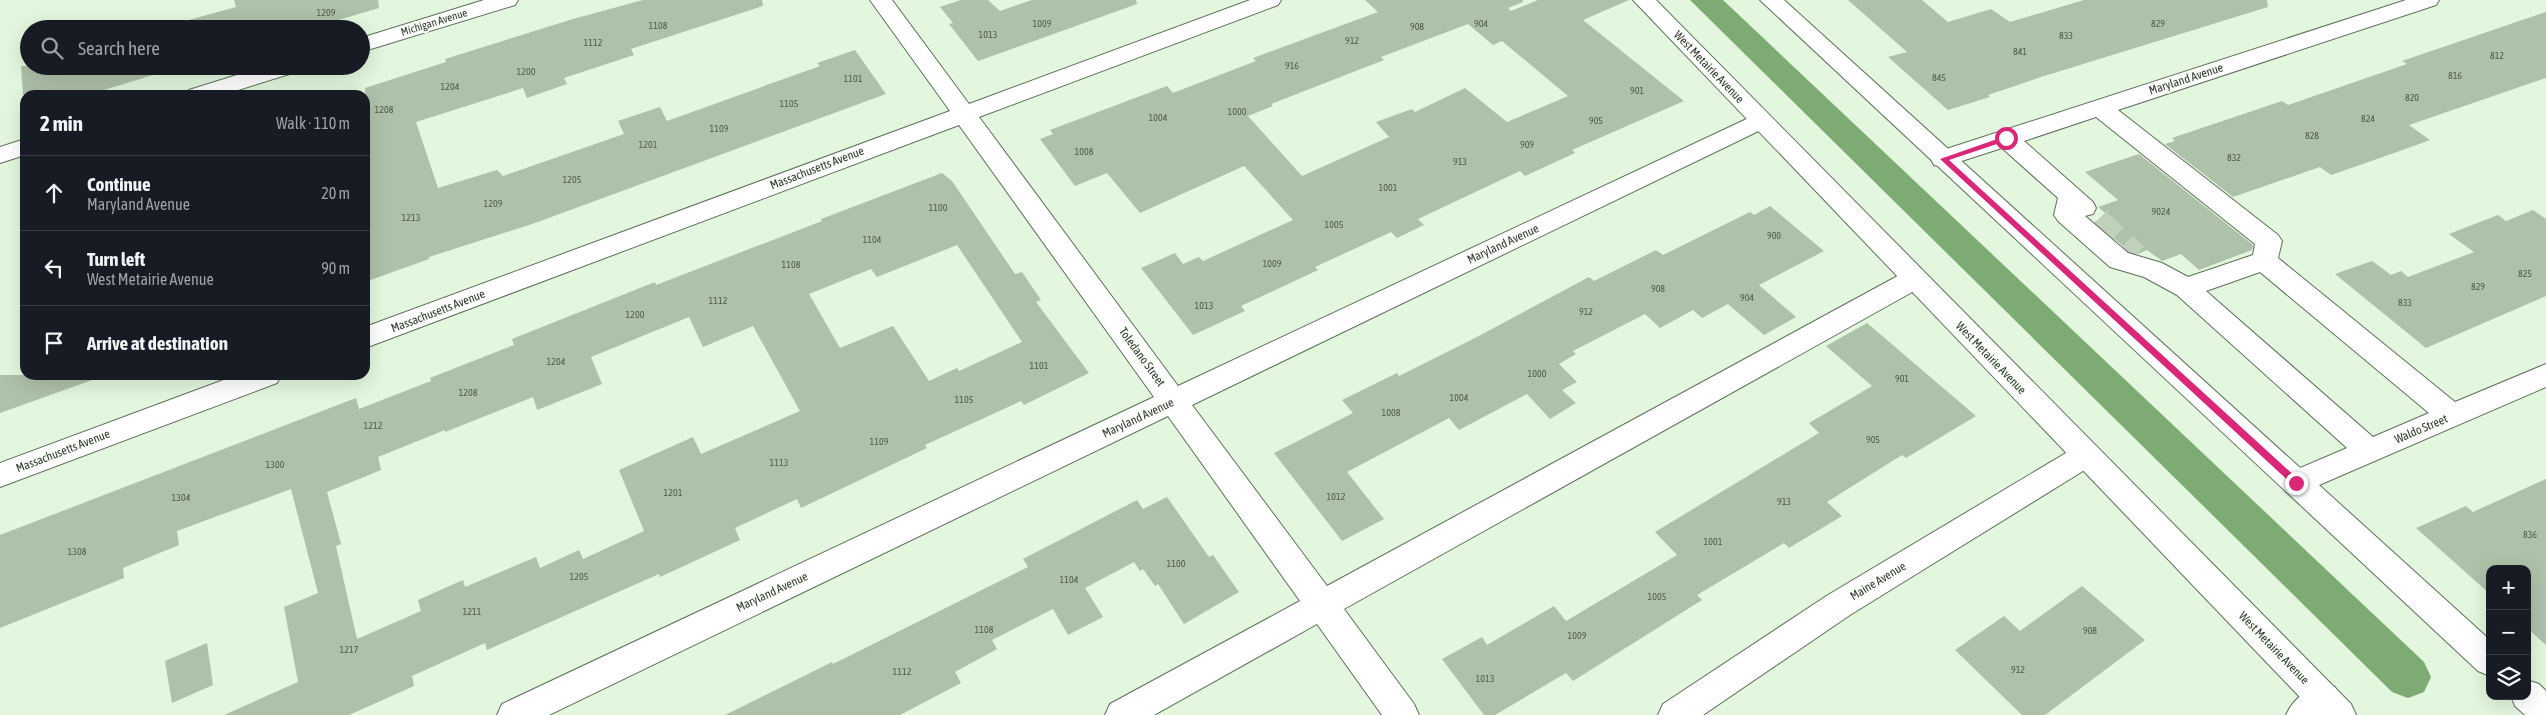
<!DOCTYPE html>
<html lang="en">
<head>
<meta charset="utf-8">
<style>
	:root { --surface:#171b24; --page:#20242c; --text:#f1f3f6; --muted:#9ea1a6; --line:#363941 }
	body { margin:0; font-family:"Asap Condensed",sans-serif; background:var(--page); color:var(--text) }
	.controls { position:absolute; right:15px; bottom:15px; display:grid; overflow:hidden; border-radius:10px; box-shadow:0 5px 20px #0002 }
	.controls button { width:45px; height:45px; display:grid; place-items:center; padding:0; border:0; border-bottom:1px solid var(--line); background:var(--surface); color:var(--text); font:25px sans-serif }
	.stop { position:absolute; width:15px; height:15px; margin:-11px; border:4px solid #db2777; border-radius:50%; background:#fff }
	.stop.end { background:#db2777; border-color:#fff; box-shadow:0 1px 5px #0008 }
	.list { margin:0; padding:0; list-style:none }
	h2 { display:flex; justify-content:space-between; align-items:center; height:65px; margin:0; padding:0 20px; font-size:21px }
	h2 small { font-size:16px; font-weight:400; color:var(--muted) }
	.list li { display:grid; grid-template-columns:32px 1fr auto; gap:15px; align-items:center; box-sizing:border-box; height:75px; padding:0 20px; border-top:1px solid var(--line) }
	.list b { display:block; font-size:19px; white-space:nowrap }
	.list p { margin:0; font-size:16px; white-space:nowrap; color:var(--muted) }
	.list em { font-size:16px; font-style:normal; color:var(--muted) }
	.icon { flex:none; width:28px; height:28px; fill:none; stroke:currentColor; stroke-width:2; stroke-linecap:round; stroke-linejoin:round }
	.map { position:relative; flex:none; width:2546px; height:715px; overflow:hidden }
	.search { position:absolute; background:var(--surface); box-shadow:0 5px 20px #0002; left:20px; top:20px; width:350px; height:55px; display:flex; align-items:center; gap:12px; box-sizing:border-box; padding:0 18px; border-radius:28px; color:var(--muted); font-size:19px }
	.panel { position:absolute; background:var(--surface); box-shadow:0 5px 20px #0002; left:20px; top:90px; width:350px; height:290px; border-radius:15px }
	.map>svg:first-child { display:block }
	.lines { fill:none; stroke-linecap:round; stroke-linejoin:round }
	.canal { fill:#7eab74; fill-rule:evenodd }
	.building { fill:#aec1a9; fill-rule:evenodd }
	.minor-tunnel { stroke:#bfd1bb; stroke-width:24; stroke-dasharray:24 12; stroke-linecap:butt }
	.minor-casing { stroke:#5e705a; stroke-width:2 }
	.major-casing { stroke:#5e705a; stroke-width:2 }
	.minor { fill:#fff; fill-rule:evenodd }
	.major { fill:#fff; fill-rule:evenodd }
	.route { fill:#db2777 }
	.labels { text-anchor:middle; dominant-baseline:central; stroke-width:4; stroke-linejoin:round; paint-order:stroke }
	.number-label { font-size:10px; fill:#515c4e }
	.far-street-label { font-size:11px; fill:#323a30; stroke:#fafef9 }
	.street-label { font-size:12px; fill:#323a30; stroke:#fafef9 }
</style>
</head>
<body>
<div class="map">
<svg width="2546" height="715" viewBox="0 0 2546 715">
	<rect width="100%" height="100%" fill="#e2f7de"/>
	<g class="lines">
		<path class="canal" d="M 1690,0 L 1723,0 L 2424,662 L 2431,677 L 2424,692 L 2408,698 L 2392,692 Z"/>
	</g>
	<g class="building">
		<path d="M 234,0 L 378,0 L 379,8 L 308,29 L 181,29 L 185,27 L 185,21 L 236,7 Z"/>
		<path d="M 643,0 L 762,0 L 763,6 L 631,49 L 634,55 L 564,78 L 567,84 L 527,98 L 523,88 L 416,122 L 438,188 L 497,170 L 503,176 L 624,134 L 618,121 L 660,107 L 667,121 L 820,66 L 817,63 L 855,50 L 886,94 L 535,223 L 429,257 L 429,259 L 365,282 L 365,88 L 446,62 L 445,59 L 573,19 Z"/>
		<path d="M 961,0 L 988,0 L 1000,11 L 1032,0 L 1136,0 L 1137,4 L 978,61 L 949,24 L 953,23 L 940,7 Z"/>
		<path d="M 1365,0 L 1523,0 L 1523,2 L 1508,8 L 1511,11 L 1538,0 L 1629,0 L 1583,20 L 1684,101 L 1572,150 L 1575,153 L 1525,176 L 1520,171 L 1418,219 L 1424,225 L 1397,238 L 1391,232 L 1315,267 L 1318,270 L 1241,306 L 1245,311 L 1193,335 L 1141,268 L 1175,253 L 1183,264 L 1199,257 L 1203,261 L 1293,220 L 1244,166 L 1140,213 L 1107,173 L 1075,186 L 1040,139 L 1053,134 L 1050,130 L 1167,86 L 1173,93 L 1256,61 L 1253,58 L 1378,12 ZM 1468,24 L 1493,45 L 1502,41 L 1568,96 L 1507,122 L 1465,88 L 1415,112 L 1412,109 L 1376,122 L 1389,137 L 1302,176 L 1248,116 L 1273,106 L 1271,104 L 1384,60 L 1381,57 Z"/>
		<path d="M 1848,0 L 1922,0 L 1948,22 L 1991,9 L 2010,22 L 2084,0 L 2267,0 L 2268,7 L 2041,77 L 1988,95 L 1990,97 L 1948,110 L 1888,57 L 1907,52 Z"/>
		<path d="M 2546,12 L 2546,78 L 2409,125 L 2430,140 L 2397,152 L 2331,175 L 2320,167 L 2233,197 L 2165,144 L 2175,141 L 2172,138 L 2282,101 L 2288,105 L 2407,64 L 2402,61 Z"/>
		<path d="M 21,66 L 182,66 L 88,95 L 23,95 Z"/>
		<path d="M 2139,154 L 2253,245 L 2252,250 L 2199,270 L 2181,254 L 2162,261 L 2147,250 L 2138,254 L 2129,251 L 2094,222 L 2109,216 L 2098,207 L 2118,200 L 2085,172 Z"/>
		<path d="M 942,173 L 952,181 L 1015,274 L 1022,272 L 1041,300 L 1036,302 L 1089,373 L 1024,405 L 1021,401 L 925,445 L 927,448 L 801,508 L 797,499 L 735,528 L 740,540 L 660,577 L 659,574 L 487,650 L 485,643 L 412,676 L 414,686 L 349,715 L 224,715 L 298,682 L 284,607 L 318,593 L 291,489 L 177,531 L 179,545 L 123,568 L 124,578 L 0,628 L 0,535 L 356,398 L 359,409 L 431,381 L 430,378 L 514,345 L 512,339 L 655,282 L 656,285 L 822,221 L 821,219 ZM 957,245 L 1022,342 L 959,371 L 957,368 L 929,381 L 893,326 L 840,348 L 809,294 L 871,269 L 877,277 ZM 689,317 L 703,347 L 753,326 L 800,411 L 701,454 L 693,437 L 619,470 L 644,531 L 583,559 L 579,550 L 540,568 L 536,557 L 465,587 L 463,580 L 418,600 L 421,611 L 357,639 L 336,546 L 341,544 L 327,492 L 381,470 L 378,457 L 445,430 L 445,432 L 533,397 L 537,410 L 602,384 L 591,357 Z"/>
		<path d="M 1770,206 L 1824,251 L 1759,285 L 1796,317 L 1764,335 L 1728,304 L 1702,318 L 1693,310 L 1660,328 L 1645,314 L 1573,351 L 1576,354 L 1559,364 L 1577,382 L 1562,390 L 1576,403 L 1550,419 L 1527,394 L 1459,430 L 1449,418 L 1347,472 L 1384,519 L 1342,541 L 1274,453 L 1353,413 L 1342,400 L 1397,373 L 1399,376 L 1475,338 L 1589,277 L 1594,281 L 1656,250 L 1663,255 L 1750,212 L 1754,215 Z"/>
		<path d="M 2533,210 L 2546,219 L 2546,296 L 2426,348 L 2335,274 L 2372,261 L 2391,275 L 2401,271 L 2408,277 L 2474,252 L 2449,234 L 2498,215 L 2506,221 Z"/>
		<path d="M 1867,323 L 1976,416 L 1906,458 L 1902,455 L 1827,502 L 1842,516 L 1789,548 L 1784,543 L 1697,595 L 1702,600 L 1573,681 L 1566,673 L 1495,715 L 1484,715 L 1442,659 L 1482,637 L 1487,645 L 1554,606 L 1566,621 L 1677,555 L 1655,532 L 1819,433 L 1809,423 L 1872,386 L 1826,346 Z"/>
		<path d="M 0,375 L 94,375 L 95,379 L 0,413 Z"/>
		<path d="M 2546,479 L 2546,645 L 2527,628 L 2527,569 L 2490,569 L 2490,594 L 2416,528 L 2466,506 L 2473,512 Z"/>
		<path d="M 1167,497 L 1209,557 L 1213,555 L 1239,592 L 1184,624 L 1158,584 L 1155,586 L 1143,569 L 1140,571 L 1134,562 L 1085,588 L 1103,617 L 1068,635 L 1053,609 L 992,640 L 997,649 L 955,672 L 961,683 L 900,715 L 725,715 L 832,662 L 833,664 L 1028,567 L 1023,559 L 1137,500 L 1143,509 Z"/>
		<path d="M 2082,586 L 2145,640 L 2045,715 L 2022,715 L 1955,650 L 2004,616 L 2020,631 Z"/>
		<path d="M 207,643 L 213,685 L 172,703 L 165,661 Z"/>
	</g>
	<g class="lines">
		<path class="minor-tunnel" d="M 2098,220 L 2136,255"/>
		<g class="minor-casing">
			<g id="minor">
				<path d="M 484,0 L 518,0 L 515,5 L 361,52 L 361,38 Z"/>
				<path d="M 870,0 L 892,0 L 969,104 L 1250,0 L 1281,0 L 1278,5 L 979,117 L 1178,386 L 1753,116 L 1761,113 L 1769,116 L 1773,121 L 1769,126 L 1192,405 L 1327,586 L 1905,272 L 1914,269 L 1923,272 L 1927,279 L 1923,286 L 1344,609 L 1414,704 L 1419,715 L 1382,715 L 1317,624 L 1154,715 L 1105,715 L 1110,704 L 1300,601 L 1168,416 L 549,715 L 497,715 L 502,704 L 1154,397 L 959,125 L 365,348 L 365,327 L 950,111 Z"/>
				<path d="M 2406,0 L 2439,0 L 2436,5 L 2118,110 L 2278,235 L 2282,241 L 2278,258 L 2455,402 L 2546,364 L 2546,387 L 2296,495 L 2286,492 L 2281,483 L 2286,474 L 2347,448 L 2177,295 L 2144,277 L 2110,267 L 2058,221 L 2054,215 L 2058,198 L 2002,148 L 1943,167 L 1934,165 L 1931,159 L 1934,153 ZM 2096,117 L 2255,244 L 2253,255 L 2188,277 L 2162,263 L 2128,253 L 2085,216 L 2093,214 L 2096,208 L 2093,202 L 2024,141 ZM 2260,272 L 2429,413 L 2373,437 L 2206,291 Z"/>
				<path d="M 266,66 L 302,66 L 299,71 L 222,95 L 185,95 L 189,90 Z"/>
				<path d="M 25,139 L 25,155 L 0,163 L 0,147 Z"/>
				<path d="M 237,375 L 281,375 L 277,383 L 0,487 L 0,463 Z"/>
				<path d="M 2086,443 L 2096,447 L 2101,455 L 2096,463 L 1850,615 L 1703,715 L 1658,715 L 1663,704 L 1828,595 L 2076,447 Z"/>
				<path d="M 2323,683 L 2335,687 L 2340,698 L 2335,709 L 2328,715 L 2286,715 C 2293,699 2307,689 2323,683 Z"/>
			</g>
		</g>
		<g class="major-casing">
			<g id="major">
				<path d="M 1633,0 L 1656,0 L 2351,704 L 2356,715 L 2317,715 Z"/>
				<path d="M 1760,0 L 1784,0 L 2490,640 L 2490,676 L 2478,671 Z"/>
				<path d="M 2527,680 L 2539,684 L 2546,691 L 2546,715 L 2525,715 L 2515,706 L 2511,696 L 2527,696 Z"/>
			</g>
		</g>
		<use href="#minor" class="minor"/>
		<use href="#major" class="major"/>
	</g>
	<path class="route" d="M 2006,136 L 2009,140 L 1949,160 L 2299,480 L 2299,485 L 2293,485 L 1940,159 Z"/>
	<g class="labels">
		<g class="number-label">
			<text x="326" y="12">1209</text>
			<text x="1042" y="23">1009</text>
			<text x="1481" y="23">904</text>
			<text x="2158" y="23">829</text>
			<text x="658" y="25">1108</text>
			<text x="1417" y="26">908</text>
			<text x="988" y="34">1013</text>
			<text x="2066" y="35">833</text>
			<text x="1352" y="40">912</text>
			<text x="593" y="42">1112</text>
			<text x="2020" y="51">841</text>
			<text x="2497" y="55">812</text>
			<text x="1292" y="65">916</text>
			<text x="526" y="71">1200</text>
			<text x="2455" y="75">816</text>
			<text x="1939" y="77">845</text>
			<text x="853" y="78">1101</text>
			<text x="450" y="86">1204</text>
			<text x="1637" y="90">901</text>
			<text x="2412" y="97">820</text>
			<text x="789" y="103">1105</text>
			<text x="384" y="109">1208</text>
			<text x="1237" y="111">1000</text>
			<text x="1158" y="117">1004</text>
			<text x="2368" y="118">824</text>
			<text x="1596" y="120">905</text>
			<text x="719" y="128">1109</text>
			<text x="2312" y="135">828</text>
			<text x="648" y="144">1201</text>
			<text x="1527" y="144">909</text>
			<text x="1084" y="151">1008</text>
			<text x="2234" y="157">832</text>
			<text x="1460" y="161">913</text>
			<text x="572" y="179">1205</text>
			<text x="1388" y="187">1001</text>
			<text x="493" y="203">1209</text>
			<text x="938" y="207">1100</text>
			<text x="2161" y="211">9024</text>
			<text x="411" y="217">1213</text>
			<text x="1334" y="224">1005</text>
			<text x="1774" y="235">900</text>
			<text x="872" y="239">1104</text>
			<text x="1272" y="263">1009</text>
			<text x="791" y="264">1108</text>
			<text x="2525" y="273">825</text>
			<text x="2478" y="286">829</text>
			<text x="1658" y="288">908</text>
			<text x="1747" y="297">904</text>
			<text x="718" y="300">1112</text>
			<text x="2405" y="302">833</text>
			<text x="1204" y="305">1013</text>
			<text x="1586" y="311">912</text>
			<text x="635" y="314">1200</text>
			<text x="556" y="361">1204</text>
			<text x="1039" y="365">1101</text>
			<text x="1537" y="373">1000</text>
			<text x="1902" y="378">901</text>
			<text x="468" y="392">1208</text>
			<text x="1459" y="397">1004</text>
			<text x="964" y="399">1105</text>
			<text x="1391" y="412">1008</text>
			<text x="373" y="425">1212</text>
			<text x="1873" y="439">905</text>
			<text x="879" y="441">1109</text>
			<text x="779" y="462">1113</text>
			<text x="275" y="464">1300</text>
			<text x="673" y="492">1201</text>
			<text x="1336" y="496">1012</text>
			<text x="181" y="497">1304</text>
			<text x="1784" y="501">913</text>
			<text x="2530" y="534">836</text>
			<text x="1713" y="541">1001</text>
			<text x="77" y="551">1308</text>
			<text x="1176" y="563">1100</text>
			<text x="579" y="576">1205</text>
			<text x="1069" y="579">1104</text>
			<text x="1657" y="596">1005</text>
			<text x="472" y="611">1211</text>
			<text x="984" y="629">1108</text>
			<text x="2090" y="630">908</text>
			<text x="1577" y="635">1009</text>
			<text x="349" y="649">1217</text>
			<text x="2018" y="669">912</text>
			<text x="902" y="671">1112</text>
			<text x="1485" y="678">1013</text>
		</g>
		<g class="far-street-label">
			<text transform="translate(434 22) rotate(-17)">Michigan Avenue</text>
		</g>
		<g class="street-label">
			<text transform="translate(1709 67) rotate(46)">West Metairie Avenue</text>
			<text transform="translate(2186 79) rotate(-18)">Maryland Avenue</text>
			<text transform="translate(817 168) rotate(-21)">Massachusetts Avenue</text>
			<text transform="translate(1503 244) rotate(-25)">Maryland Avenue</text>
			<text transform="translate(438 311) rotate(-21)">Massachusetts Avenue</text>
			<text transform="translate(1142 357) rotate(54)">Toledano Street</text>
			<text transform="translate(1991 358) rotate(46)">West Metairie Avenue</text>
			<text transform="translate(1138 418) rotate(-25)">Maryland Avenue</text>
			<text transform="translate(2421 429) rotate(-23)">Waldo Street</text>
			<text transform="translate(63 451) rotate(-21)">Massachusetts Avenue</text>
			<text transform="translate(1878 581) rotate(-31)">Maine Avenue</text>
			<text transform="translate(772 592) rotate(-25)">Maryland Avenue</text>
			<text transform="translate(2274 648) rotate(46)">West Metairie Avenue</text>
		</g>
	</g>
</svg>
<div class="controls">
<button>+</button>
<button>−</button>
<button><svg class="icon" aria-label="layers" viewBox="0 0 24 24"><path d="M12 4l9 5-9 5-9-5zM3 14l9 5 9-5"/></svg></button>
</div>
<div class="stop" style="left:2006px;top:138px"></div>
<div class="stop end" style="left:2296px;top:483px"></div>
<div class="search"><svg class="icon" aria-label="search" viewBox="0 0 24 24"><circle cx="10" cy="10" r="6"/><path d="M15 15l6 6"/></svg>Search here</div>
<section class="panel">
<h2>2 min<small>Walk · 110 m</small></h2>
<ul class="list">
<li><svg class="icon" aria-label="ahead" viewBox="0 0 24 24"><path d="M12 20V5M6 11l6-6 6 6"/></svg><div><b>Continue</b><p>Maryland Avenue</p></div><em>20 m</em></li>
<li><svg class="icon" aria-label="left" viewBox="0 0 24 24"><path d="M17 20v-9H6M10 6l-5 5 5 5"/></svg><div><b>Turn left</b><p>West Metairie Avenue</p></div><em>90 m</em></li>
<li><svg class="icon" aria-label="arrive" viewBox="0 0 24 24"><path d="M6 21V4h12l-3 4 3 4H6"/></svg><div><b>Arrive at destination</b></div></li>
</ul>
</section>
</div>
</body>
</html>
